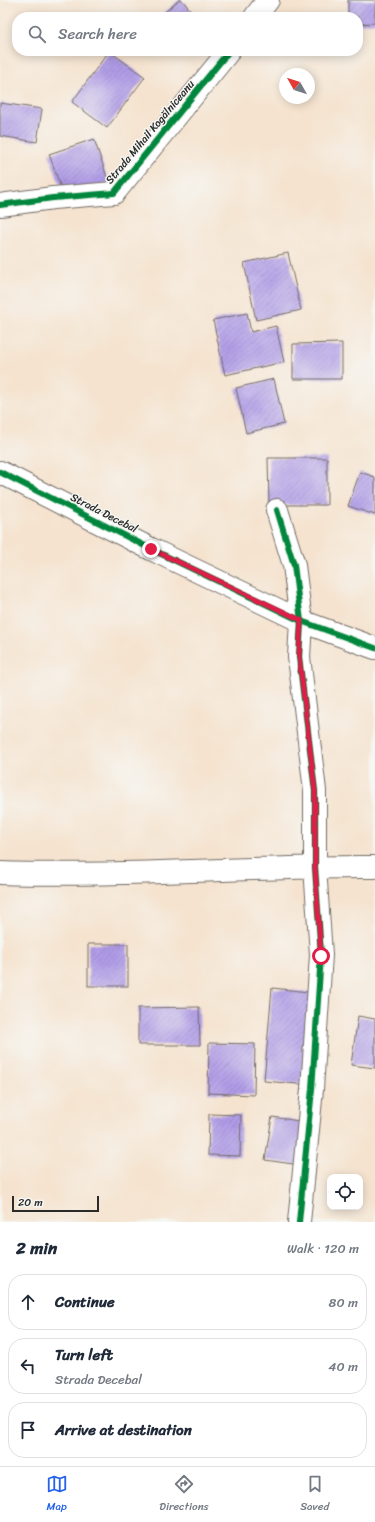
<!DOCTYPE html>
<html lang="en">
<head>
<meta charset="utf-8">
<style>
	:root { --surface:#fff; --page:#f6f6f7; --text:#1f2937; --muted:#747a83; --line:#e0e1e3; --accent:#2563eb }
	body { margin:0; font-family:Sriracha,sans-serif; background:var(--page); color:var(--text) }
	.controls { position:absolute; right:12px; bottom:12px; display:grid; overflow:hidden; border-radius:8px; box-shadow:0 2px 10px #0003 }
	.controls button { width:36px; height:36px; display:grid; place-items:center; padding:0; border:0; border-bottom:1px solid var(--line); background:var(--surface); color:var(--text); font:20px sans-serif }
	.compass { position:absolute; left:279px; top:68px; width:36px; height:36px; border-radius:50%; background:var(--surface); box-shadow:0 2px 10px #0003; rotate:309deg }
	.scale { position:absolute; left:12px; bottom:10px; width:87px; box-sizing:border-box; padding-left:4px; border:2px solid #2b2b2b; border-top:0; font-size:11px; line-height:14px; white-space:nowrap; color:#2b2b2b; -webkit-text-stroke:3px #f6f6f2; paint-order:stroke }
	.stop { position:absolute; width:12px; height:12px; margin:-9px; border:3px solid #e11d48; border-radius:50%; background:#fff }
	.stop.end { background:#e11d48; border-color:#fff; box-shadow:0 1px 4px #0008 }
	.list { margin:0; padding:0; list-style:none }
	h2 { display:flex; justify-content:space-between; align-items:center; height:52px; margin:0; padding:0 16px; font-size:17px }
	h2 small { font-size:13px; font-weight:400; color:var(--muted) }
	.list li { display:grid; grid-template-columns:26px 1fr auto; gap:12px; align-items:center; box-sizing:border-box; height:56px; margin:0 8px 8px; padding:0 8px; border:1px solid var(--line); border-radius:16px }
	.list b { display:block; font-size:15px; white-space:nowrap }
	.list p { margin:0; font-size:13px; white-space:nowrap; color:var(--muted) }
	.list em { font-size:13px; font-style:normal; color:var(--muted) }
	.icon { flex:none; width:22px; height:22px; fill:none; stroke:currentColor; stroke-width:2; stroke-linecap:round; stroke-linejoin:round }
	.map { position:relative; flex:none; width:375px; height:1222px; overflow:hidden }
	.search { position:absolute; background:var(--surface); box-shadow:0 2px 10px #0003; left:12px; right:12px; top:12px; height:44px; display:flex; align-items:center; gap:10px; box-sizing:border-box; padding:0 14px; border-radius:16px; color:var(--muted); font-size:15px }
	.sheet { height:244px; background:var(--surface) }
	nav { display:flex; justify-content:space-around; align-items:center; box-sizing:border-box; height:56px; border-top:1px solid var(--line); background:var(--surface); font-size:11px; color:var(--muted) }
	nav a { display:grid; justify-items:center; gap:2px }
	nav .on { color:var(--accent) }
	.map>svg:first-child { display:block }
	.building { fill:url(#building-hatch) }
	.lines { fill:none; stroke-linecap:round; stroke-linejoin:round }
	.minor-casing { stroke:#726b64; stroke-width:24 }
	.minor { stroke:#fff; stroke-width:22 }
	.cycleway-casing { stroke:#f6f6f2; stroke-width:8 }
	.cycleway { stroke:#00873e; stroke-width:6 }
	.route { stroke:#e11d48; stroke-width:5 }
	.labels { text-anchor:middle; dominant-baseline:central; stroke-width:3; stroke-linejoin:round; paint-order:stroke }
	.street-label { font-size:11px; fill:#2b2b2b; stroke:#f6f6f2 }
</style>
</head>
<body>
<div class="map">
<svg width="375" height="1222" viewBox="0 0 375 1222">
	<defs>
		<pattern id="building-hatch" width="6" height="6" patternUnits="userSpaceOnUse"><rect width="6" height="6" fill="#b09ce8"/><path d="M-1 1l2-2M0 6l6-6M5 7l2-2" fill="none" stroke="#8f7fbc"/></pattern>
	</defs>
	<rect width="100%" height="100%" fill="#f6f6f2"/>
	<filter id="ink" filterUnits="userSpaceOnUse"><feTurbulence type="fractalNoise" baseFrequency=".025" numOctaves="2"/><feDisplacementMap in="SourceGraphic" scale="8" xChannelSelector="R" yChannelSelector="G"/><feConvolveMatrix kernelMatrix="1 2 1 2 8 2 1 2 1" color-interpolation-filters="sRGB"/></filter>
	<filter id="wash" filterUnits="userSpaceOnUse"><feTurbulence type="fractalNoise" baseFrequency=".012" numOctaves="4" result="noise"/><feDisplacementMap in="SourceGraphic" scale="16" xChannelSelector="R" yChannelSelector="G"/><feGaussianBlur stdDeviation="0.9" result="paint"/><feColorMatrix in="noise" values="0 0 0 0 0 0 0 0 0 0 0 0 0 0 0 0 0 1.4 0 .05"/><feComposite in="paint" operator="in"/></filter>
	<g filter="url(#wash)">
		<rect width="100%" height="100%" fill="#f5e3cf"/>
		<g id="blocks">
			<g class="building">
				<path d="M 179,0 L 182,0 L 196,17 L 159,17 Z"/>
				<path d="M 348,0 L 375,0 L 375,23 L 358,24 L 358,17 L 348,17 Z"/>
				<path d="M 109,51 L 145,77 L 107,128 L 72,102 Z"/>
				<path d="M 0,103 L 42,109 L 37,142 L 0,136 Z"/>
				<path d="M 94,139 L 109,183 L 65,199 L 49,154 Z"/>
				<path d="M 288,253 L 301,310 L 256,320 L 244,263 Z"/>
				<path d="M 247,313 L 251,332 L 276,326 L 284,362 L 225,375 L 213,320 Z"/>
				<path d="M 342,343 L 342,379 L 293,379 L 293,344 Z"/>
				<path d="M 274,379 L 284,424 L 246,433 L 236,388 Z"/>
				<path d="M 268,458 L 327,458 L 327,505 L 269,505 Z"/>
				<path d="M 360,472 L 375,477 L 375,515 L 348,506 Z"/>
				<rect x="88" y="944" width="40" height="42"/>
				<path d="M 272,988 L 318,993 L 309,1085 L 264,1081 Z"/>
				<path d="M 199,1007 L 200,1045 L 138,1045 L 138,1008 Z"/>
				<path d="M 358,1016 L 375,1019 L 375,1068 L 351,1065 Z"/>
				<path d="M 209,1043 L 255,1044 L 254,1095 L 208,1093 Z"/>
				<path d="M 209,1114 L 241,1115 L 240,1156 L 208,1155 Z"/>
				<path d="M 272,1117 L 306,1122 L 300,1165 L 265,1160 Z"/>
			</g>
		</g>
	</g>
	<g filter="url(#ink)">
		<use href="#blocks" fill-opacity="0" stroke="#726b64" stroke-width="1"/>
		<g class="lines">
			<g class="minor-casing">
				<g id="minor">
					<path d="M 255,17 L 268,0"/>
					<path d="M 0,205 L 53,198 L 114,193 L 229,51"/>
					<path d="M 0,472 L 151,549 L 301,621 L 375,648"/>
					<path d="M 277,510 L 294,565 L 301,621 L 299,657 L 315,791 L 315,867 L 321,955 L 312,1089 L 299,1222"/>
					<path d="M 0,873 C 125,877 250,866 375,867"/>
				</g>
			</g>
			<use href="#minor" class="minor"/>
			<g class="cycleway-casing">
				<g id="cycleway">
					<path d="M 0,205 L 53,198 L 114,193 L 229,51"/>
					<path d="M 0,472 L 151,549 L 301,621 L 375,648"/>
					<path d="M 277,510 L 294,565 L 301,621 L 299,657 L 315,791 L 315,867 L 321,955 L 312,1089 L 299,1222"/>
				</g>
			</g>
			<use href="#cycleway" class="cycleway"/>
		</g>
	</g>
	<g class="lines" filter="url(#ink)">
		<path class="route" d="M 151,549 L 301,620 L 299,656 L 315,791 L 315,867 L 321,956"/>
	</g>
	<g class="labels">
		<g class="street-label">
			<text transform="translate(150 132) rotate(-50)">Strada Mihail Kogălniceanu</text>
			<text transform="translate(104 513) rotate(27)">Strada Decebal</text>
		</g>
	</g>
</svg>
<div class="controls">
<button><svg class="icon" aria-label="locate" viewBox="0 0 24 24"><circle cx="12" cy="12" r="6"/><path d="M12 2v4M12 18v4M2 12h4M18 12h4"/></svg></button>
</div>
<svg class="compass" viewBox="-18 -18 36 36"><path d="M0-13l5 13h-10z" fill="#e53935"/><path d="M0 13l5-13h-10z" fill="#747a83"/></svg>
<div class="scale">20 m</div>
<div class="stop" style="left:321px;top:956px"></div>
<div class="stop end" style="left:151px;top:549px"></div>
<div class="search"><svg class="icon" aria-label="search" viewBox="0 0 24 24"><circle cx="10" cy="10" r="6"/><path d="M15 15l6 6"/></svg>Search here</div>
</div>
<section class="sheet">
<h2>2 min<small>Walk · 120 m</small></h2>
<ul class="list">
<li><svg class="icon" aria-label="ahead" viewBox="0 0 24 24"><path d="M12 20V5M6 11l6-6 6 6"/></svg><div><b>Continue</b></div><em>80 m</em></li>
<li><svg class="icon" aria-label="left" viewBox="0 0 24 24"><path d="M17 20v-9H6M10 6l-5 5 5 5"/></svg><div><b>Turn left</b><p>Strada Decebal</p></div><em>40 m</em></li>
<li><svg class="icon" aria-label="arrive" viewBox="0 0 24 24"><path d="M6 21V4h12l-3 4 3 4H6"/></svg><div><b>Arrive at destination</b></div></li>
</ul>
</section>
<nav>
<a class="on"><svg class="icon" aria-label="map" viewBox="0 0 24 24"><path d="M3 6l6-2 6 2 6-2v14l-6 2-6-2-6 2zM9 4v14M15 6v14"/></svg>Map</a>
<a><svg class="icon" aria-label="directions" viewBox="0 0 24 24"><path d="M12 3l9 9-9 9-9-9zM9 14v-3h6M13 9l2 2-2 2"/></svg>Directions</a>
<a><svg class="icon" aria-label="saved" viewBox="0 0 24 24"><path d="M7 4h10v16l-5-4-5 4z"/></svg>Saved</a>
</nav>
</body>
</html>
